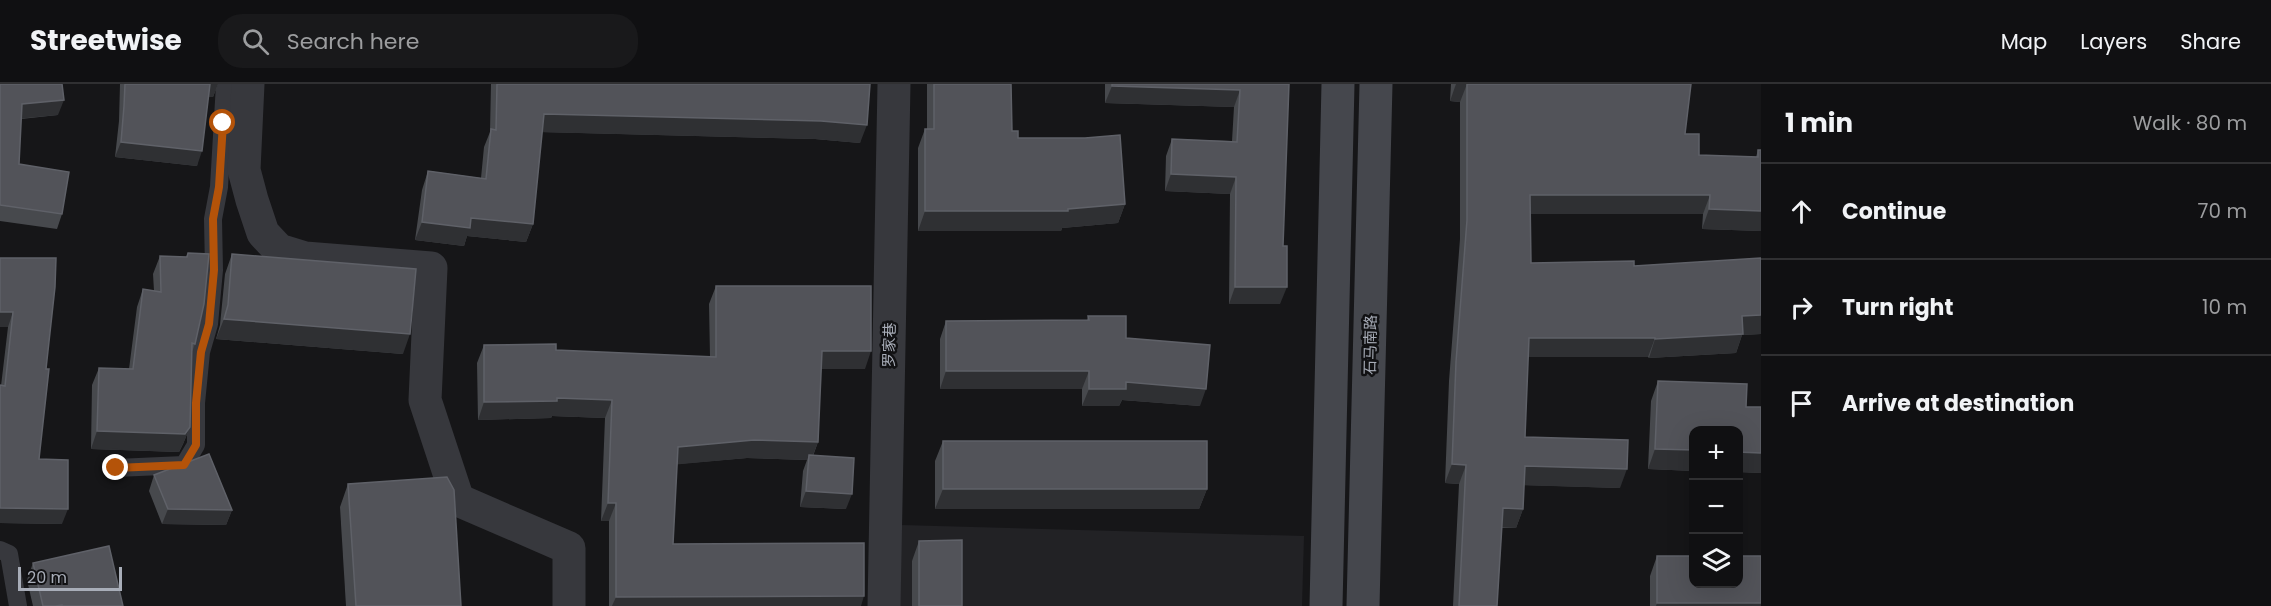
<!DOCTYPE html>
<html lang="en">
<head>
<meta charset="utf-8">
<style>
	:root { --surface:#101012; --page:#19191b; --text:#f1f3f6; --muted:#9c9d9f; --line:#303032 }
	body { margin:0; font-family:Poppins,"Noto Sans SC",sans-serif; background:var(--page); color:var(--text) }
	.controls { position:absolute; right:18px; bottom:18px; display:grid; overflow:hidden; border-radius:12px; box-shadow:0 6px 24px #0002 }
	.controls button { width:54px; height:54px; display:grid; place-items:center; padding:0; border:0; border-bottom:2px solid var(--line); background:var(--surface); color:var(--text); font:30px sans-serif }
	.scale { position:absolute; left:18px; bottom:15px; width:104px; box-sizing:border-box; padding-left:6px; border:3px solid #a8adb8; border-top:0; font-size:16px; line-height:21px; white-space:nowrap; color:#a8adb8; -webkit-text-stroke:4px #111113; paint-order:stroke }
	.stop { position:absolute; width:18px; height:18px; margin:-14px; border:4px solid #b45309; border-radius:50%; background:#fff }
	.stop.end { background:#b45309; border-color:#fff; box-shadow:0 2px 6px #0008 }
	.list { margin:0; padding:0; list-style:none }
	h2 { display:flex; justify-content:space-between; align-items:center; height:78px; margin:0; padding:0 24px; font-size:26px }
	h2 small { font-size:20px; font-weight:400; color:var(--muted) }
	.list li { display:grid; grid-template-columns:39px 1fr auto; gap:18px; align-items:center; box-sizing:border-box; height:96px; padding:0 24px; border-top:2px solid var(--line) }
	.list b { display:block; font-size:22px; white-space:nowrap }
	.list em { font-size:20px; font-style:normal; color:var(--muted) }
	.icon { flex:none; width:33px; height:33px; fill:none; stroke:currentColor; stroke-width:2; stroke-linecap:round; stroke-linejoin:round }
	.map { position:relative; flex:none; width:1761px; height:522px; overflow:hidden }
	header { display:flex; align-items:center; gap:36px; box-sizing:border-box; height:84px; padding:0 30px; background:var(--surface); border-bottom:2px solid var(--line) }
	header strong { font-size:28px }
	nav { display:flex; gap:33px; margin-inline-start:auto; font-size:21px }
	.search { width:420px; height:54px; background:var(--page); display:flex; align-items:center; gap:15px; box-sizing:border-box; padding:0 21px; border-radius:24px; color:var(--muted); font-size:22px }
	main { display:flex }
	aside { flex:1; background:var(--surface) }
	.map>svg:first-child { display:block }
	.built { fill:#222225 }
	.lines { fill:none; stroke-linecap:round; stroke-linejoin:round }
	.service { stroke:#37383d; stroke-width:18 }
	.minor { stroke:#37383d; stroke-width:33 }
	.secondary { stroke:#45474d; stroke-width:33 }
	.wall { fill:#47494d }
	.shaded-wall { fill:#2f3033 }
	.building { fill:#525359; stroke:#5f6168; stroke-width:1.5 }
	.route { stroke:#b45309; stroke-width:8 }
	.labels { text-anchor:middle; dominant-baseline:central; stroke-width:5; stroke-linejoin:round; paint-order:stroke }
	.street-label { font-size:15px; fill:#a8adb8; stroke:#111113 }
</style>
</head>
<body>
<header>
<strong>Streetwise</strong>
<div class="search"><svg class="icon" aria-label="search" viewBox="0 0 24 24"><circle cx="10" cy="10" r="6"/><path d="M15 15l6 6"/></svg>Search here</div>
<nav><a>Map</a><a>Layers</a><a>Share</a></nav>
</header>
<main>
<div class="map">
<svg width="1761" height="522" viewBox="0 0 1761 522">
	<rect width="100%" height="100%" fill="#161618"/>
	<path class="built" d="M 901,441 L 1304,452 L 1302,522 L 899,522 Z"/>
	<g class="lines">
		<g class="service">
			<path d="M 116,384 L 184,381 L 196,361 L 196,319 L 201,268 L 209,240 L 214,186 L 213,135 L 219,103 L 225,0"/>
			<path d="M 0,466 L 9,470 L 18,522"/>
		</g>
		<g class="minor">
			<path d="M 248,0 L 244,86 L 252,116 L 263,149 L 279,166 L 305,174 L 431,184 L 425,316 L 458,416 L 569,464 L 569,522"/>
			<path d="M 884,522 L 894,0"/>
		</g>
		<g class="secondary">
			<path d="M 1326,522 L 1338,0"/>
			<path d="M 1363,522 L 1376,0"/>
		</g>
	</g>
	<g class="wall">
		<path d="M 0,0 L 58,31 L 21,35 L 19,80 L 62,130 L 57,145 L 0,137 Z"/>
		<path d="M 120,0 L 218,0 L 213,13 L 208,13 L 197,82 L 115,73 L 119,37 Z"/>
		<path d="M 491,0 L 870,0 L 860,59 L 815,55 L 542,48 L 533,140 L 526,158 L 467,152 L 464,162 L 415,156 L 422,106 L 428,87 L 481,94 L 484,63 L 490,48 Z"/>
		<path d="M 927,0 L 1011,0 L 1012,47 L 1018,54 L 1125,120 L 1118,139 L 1062,144 L 1061,147 L 918,147 L 918,64 L 925,45 L 927,45 Z"/>
		<path d="M 1105,0 L 1289,0 L 1280,220 L 1229,220 L 1230,110 L 1165,107 L 1166,72 L 1172,55 L 1232,57 L 1234,23 L 1105,19 Z"/>
		<path d="M 1451,0 L 1691,0 L 1685,50 L 1699,71 L 1756,73 L 1758,66 L 1761,66 L 1761,147 L 1702,145 L 1703,130 L 1530,130 L 1531,179 L 1634,182 L 1761,174 L 1761,250 L 1742,251 L 1736,269 L 1649,274 L 1648,273 L 1528,273 L 1525,353 L 1620,404 L 1524,401 L 1523,425 L 1516,444 L 1502,444 L 1497,522 L 1453,522 L 1459,400 L 1445,399 L 1449,297 L 1460,155 L 1460,18 L 1450,17 Z"/>
		<path d="M 188,169 L 195,260 L 192,268 L 190,343 L 183,360 L 179,368 L 91,365 L 92,301 L 99,284 L 129,285 L 137,223 L 143,205 L 154,207 L 153,190 L 160,172 L 186,173 Z"/>
		<path d="M 232,170 L 403,270 L 216,255 L 220,241 L 225,190 Z"/>
		<path d="M 0,174 L 46,285 L 39,375 L 62,440 L 0,439 L 0,301 L 1,302 L 8,243 L 0,243 Z"/>
		<path d="M 716,202 L 865,285 L 821,285 L 818,358 L 813,372 L 846,425 L 800,423 L 803,387 L 807,376 L 747,374 L 677,380 L 673,460 L 861,522 L 609,522 L 609,437 L 601,437 L 605,334 L 552,332 L 551,334 L 478,336 L 477,279 L 484,261 L 556,266 L 710,273 L 709,220 Z"/>
		<path d="M 1088,232 L 1126,254 L 1200,322 L 1122,316 L 1119,322 L 1082,322 L 1082,305 L 940,305 L 940,255 L 946,237 L 1087,236 Z"/>
		<path d="M 1658,297 L 1746,323 L 1761,323 L 1761,389 L 1738,388 L 1738,346 L 1694,346 L 1694,387 L 1648,385 L 1651,317 Z"/>
		<path d="M 943,357 L 1207,405 L 1199,425 L 935,425 L 935,377 Z"/>
		<path d="M 154,391 L 232,426 L 226,441 L 162,440 L 149,407 Z"/>
		<path d="M 348,400 L 461,522 L 346,522 L 340,423 Z"/>
		<path d="M 919,457 L 962,522 L 912,522 L 912,477 Z"/>
		<path d="M 1657,472 L 1761,522 L 1650,522 L 1650,492 Z"/>
		<path d="M 33,479 L 123,522 L 33,522 L 27,496 Z"/>
	</g>
	<g class="shaded-wall">
		<path d="M 209,0 L 218,0 L 213,13 L 204,13 Z"/>
		<path d="M 1456,0 L 1467,0 L 1460,18 L 1450,17 Z"/>
		<path d="M 1112,2 L 1240,6 L 1234,23 L 1105,19 Z"/>
		<path d="M 64,16 L 58,31 L 16,35 L 22,20 Z"/>
		<path d="M 544,30 L 821,37 L 867,41 L 860,59 L 815,55 L 537,48 Z"/>
		<path d="M 121,58 L 202,67 L 197,82 L 115,73 Z"/>
		<path d="M 1171,90 L 1236,93 L 1230,110 L 1165,107 Z"/>
		<path d="M 1530,111 L 1710,111 L 1703,130 L 1523,130 Z"/>
		<path d="M 1125,120 L 1118,139 L 1062,144 L 1061,147 L 918,147 L 925,127 L 1068,125 Z"/>
		<path d="M 1709,125 L 1761,127 L 1761,147 L 1702,145 Z"/>
		<path d="M 471,134 L 533,140 L 526,158 L 467,152 L 464,162 L 415,156 L 422,138 Z"/>
		<path d="M 1235,203 L 1287,203 L 1280,220 L 1229,220 Z"/>
		<path d="M 0,228 L 13,228 L 8,243 L 0,243 Z"/>
		<path d="M 1761,231 L 1761,250 L 1742,251 L 1736,269 L 1649,274 L 1655,255 L 1742,232 Z"/>
		<path d="M 224,235 L 410,250 L 403,270 L 216,255 Z"/>
		<path d="M 1529,254 L 1655,254 L 1648,273 L 1522,273 Z"/>
		<path d="M 822,267 L 871,267 L 865,285 L 815,285 Z"/>
		<path d="M 946,287 L 1089,287 L 1082,305 L 940,305 Z"/>
		<path d="M 1126,298 L 1206,305 L 1200,322 L 1122,316 L 1119,322 L 1082,322 L 1089,305 Z"/>
		<path d="M 557,314 L 612,316 L 605,334 L 552,332 L 551,334 L 478,336 L 484,318 Z"/>
		<path d="M 190,343 L 183,360 L 179,368 L 91,365 L 97,347 Z"/>
		<path d="M 754,356 L 818,358 L 811,376 L 809,371 L 807,376 L 747,374 L 671,381 L 678,363 Z"/>
		<path d="M 1655,365 L 1694,366 L 1694,387 L 1648,385 Z"/>
		<path d="M 1738,368 L 1761,369 L 1761,389 L 1738,388 Z"/>
		<path d="M 1452,380 L 1466,381 L 1459,400 L 1445,399 Z"/>
		<path d="M 1525,382 L 1627,385 L 1620,404 L 1518,401 Z"/>
		<path d="M 943,405 L 1207,405 L 1199,425 L 935,425 Z"/>
		<path d="M 806,407 L 852,410 L 846,425 L 800,423 Z"/>
		<path d="M 608,419 L 616,419 L 609,437 L 601,437 Z"/>
		<path d="M 0,424 L 68,425 L 62,440 L 0,439 Z"/>
		<path d="M 1503,424 L 1523,425 L 1516,444 L 1496,443 Z"/>
		<path d="M 168,425 L 232,426 L 226,441 L 162,440 Z"/>
		<path d="M 864,512 L 861,522 L 612,522 L 616,513 Z"/>
		<path d="M 1657,519 L 1761,519 L 1761,522 L 1656,522 Z"/>
	</g>
	<g class="building">
		<path d="M 0,0 L 62,0 L 64,16 L 22,20 L 19,80 L 69,88 L 62,130 L 0,121 Z"/>
		<path d="M 125,0 L 210,0 L 202,67 L 121,58 L 124,22 Z"/>
		<path d="M 497,0 L 870,0 L 867,41 L 821,37 L 544,30 L 533,140 L 471,134 L 470,144 L 422,138 L 428,87 L 486,95 L 491,45 L 496,46 Z"/>
		<path d="M 934,0 L 1011,0 L 1012,47 L 1018,47 L 1018,54 L 1085,54 L 1120,51 L 1125,120 L 1068,125 L 1068,127 L 925,127 L 925,45 L 934,45 Z"/>
		<path d="M 1112,0 L 1289,0 L 1283,162 L 1287,162 L 1287,203 L 1235,203 L 1236,93 L 1171,90 L 1172,55 L 1237,58 L 1240,6 L 1112,2 Z"/>
		<path d="M 1467,0 L 1691,0 L 1685,50 L 1699,50 L 1699,71 L 1758,73 L 1758,66 L 1761,66 L 1761,127 L 1709,125 L 1710,111 L 1530,111 L 1531,179 L 1634,177 L 1634,182 L 1761,174 L 1761,231 L 1742,232 L 1743,250 L 1655,255 L 1655,254 L 1529,254 L 1525,353 L 1628,356 L 1627,385 L 1525,382 L 1523,425 L 1503,424 L 1497,522 L 1459,522 L 1466,381 L 1452,380 L 1456,278 L 1467,136 Z"/>
		<path d="M 188,169 L 209,170 L 204,220 L 195,260 L 192,259 L 190,343 L 185,350 L 97,347 L 99,284 L 133,285 L 143,205 L 161,208 L 160,172 L 187,173 Z"/>
		<path d="M 232,170 L 416,185 L 410,250 L 224,235 L 228,221 Z"/>
		<path d="M 0,174 L 56,174 L 55,203 L 46,285 L 49,285 L 39,375 L 68,376 L 68,425 L 0,424 L 0,301 L 5,302 L 13,228 L 0,228 Z"/>
		<path d="M 716,202 L 871,202 L 871,267 L 822,267 L 818,358 L 754,356 L 678,363 L 673,460 L 864,459 L 864,512 L 616,513 L 616,419 L 608,419 L 612,316 L 557,314 L 557,317 L 484,318 L 484,261 L 556,260 L 556,266 L 716,273 Z"/>
		<path d="M 1088,232 L 1126,232 L 1126,254 L 1210,261 L 1206,305 L 1126,298 L 1126,305 L 1089,305 L 1089,287 L 946,287 L 946,237 L 1089,236 Z"/>
		<path d="M 1658,297 L 1747,300 L 1746,323 L 1761,323 L 1761,369 L 1738,368 L 1738,346 L 1694,346 L 1694,366 L 1655,365 Z"/>
		<rect x="943" y="357" width="264" height="48"/>
		<path d="M 209,370 L 232,426 L 168,425 L 154,391 Z"/>
		<path d="M 809,371 L 854,374 L 852,410 L 806,407 Z"/>
		<path d="M 447,393 L 454,406 L 461,522 L 356,522 L 348,400 Z"/>
		<path d="M 962,456 L 962,522 L 919,522 L 919,457 Z"/>
		<path d="M 109,462 L 123,522 L 62,522 L 62,521 L 55,522 L 43,522 L 33,479 Z"/>
		<path d="M 1657,472 L 1694,472 L 1694,500 L 1738,500 L 1738,472 L 1761,472 L 1761,519 L 1657,519 Z"/>
	</g>
	<g class="lines">
		<path class="route" d="M 116,384 L 184,381 L 196,361 L 196,319 L 201,268 L 209,240 L 214,186 L 213,135 L 219,103 L 223,39"/>
	</g>
	<g class="labels">
		<g class="street-label">
			<text transform="translate(889 261) rotate(-89)">罗家巷</text>
			<text transform="translate(1370 261) rotate(-89)">石马南路</text>
		</g>
	</g>
</svg>
<div class="controls">
<button>+</button>
<button>−</button>
<button><svg class="icon" aria-label="layers" viewBox="0 0 24 24"><path d="M12 4l9 5-9 5-9-5zM3 14l9 5 9-5"/></svg></button>
</div>
<div class="scale">20 m</div>
<div class="stop" style="left:223px;top:39px"></div>
<div class="stop end" style="left:116px;top:384px"></div>
</div>
<aside>
<h2>1 min<small>Walk · 80 m</small></h2>
<ul class="list">
<li><svg class="icon" aria-label="ahead" viewBox="0 0 24 24"><path d="M12 20V5M6 11l6-6 6 6"/></svg><div><b>Continue</b></div><em>70 m</em></li>
<li><svg class="icon" aria-label="right" viewBox="0 0 24 24"><path d="M7 20v-9h11M14 6l5 5-5 5"/></svg><div><b>Turn right</b></div><em>10 m</em></li>
<li><svg class="icon" aria-label="arrive" viewBox="0 0 24 24"><path d="M6 21V4h12l-3 4 3 4H6"/></svg><div><b>Arrive at destination</b></div></li>
</ul>
</aside>
</main>
</body>
</html>
